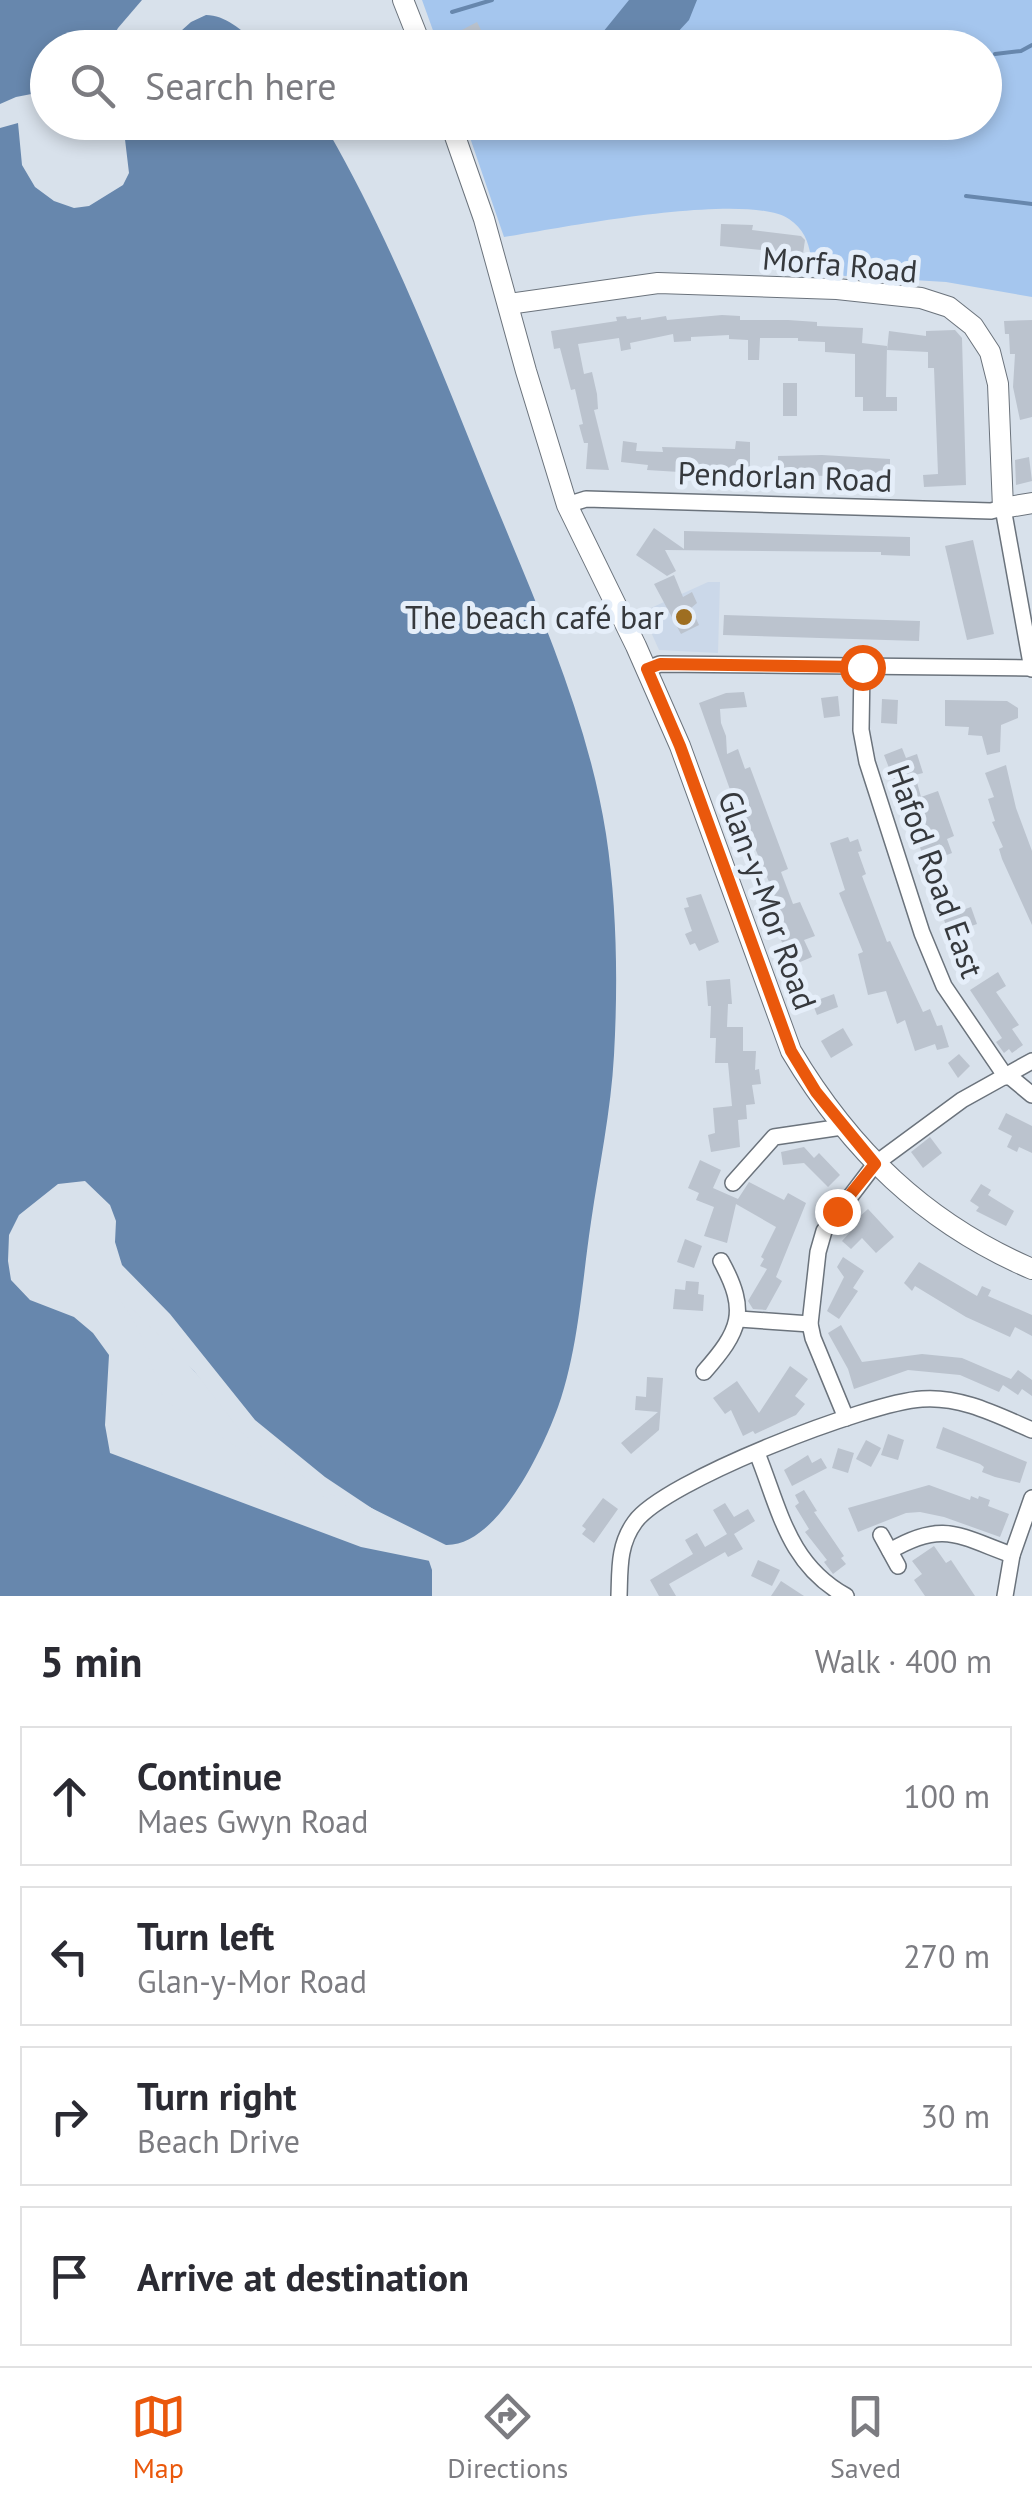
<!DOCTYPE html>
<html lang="en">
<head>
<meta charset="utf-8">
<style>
	:root { --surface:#fff; --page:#f7f7f7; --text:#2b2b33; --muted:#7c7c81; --line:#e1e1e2; --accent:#ea580c }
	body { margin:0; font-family:"PT Sans",sans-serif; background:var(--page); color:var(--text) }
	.stop { position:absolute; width:30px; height:30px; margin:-22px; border:8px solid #ea580c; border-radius:50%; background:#fff }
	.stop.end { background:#ea580c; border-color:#fff; box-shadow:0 2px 10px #0008 }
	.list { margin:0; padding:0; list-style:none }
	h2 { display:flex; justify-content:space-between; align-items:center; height:130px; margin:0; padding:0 40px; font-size:42px }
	h2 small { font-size:32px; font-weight:400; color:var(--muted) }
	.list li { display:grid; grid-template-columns:65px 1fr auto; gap:30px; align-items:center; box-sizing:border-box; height:140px; margin:0 20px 20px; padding:0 20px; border:2px solid var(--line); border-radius:0px }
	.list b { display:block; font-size:38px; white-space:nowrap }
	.list p { margin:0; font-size:32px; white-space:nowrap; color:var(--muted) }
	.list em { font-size:32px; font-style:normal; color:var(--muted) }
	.icon { flex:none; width:55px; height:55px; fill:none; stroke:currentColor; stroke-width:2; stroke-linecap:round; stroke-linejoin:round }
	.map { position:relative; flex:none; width:1032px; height:1596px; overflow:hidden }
	.search { position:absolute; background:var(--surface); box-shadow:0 5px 15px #0003; left:30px; right:30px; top:30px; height:110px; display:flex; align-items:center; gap:25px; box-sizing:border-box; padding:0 35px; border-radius:55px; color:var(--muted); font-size:38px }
	.sheet { height:770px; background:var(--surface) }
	nav { display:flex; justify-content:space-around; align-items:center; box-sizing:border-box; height:140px; border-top:2px solid var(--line); background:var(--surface); font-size:28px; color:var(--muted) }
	nav a { display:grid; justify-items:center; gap:5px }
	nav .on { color:var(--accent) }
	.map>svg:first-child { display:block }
	.built { fill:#cbd8e9 }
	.green { fill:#a5c6ee }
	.water { fill:#6787ad }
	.pier { fill:#d8e1eb; fill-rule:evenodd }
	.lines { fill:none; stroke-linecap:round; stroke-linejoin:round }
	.stream { stroke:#6787ad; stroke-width:4 }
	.building { fill:#bbc3ce }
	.minor-casing { stroke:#6b737c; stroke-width:18 }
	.tertiary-casing { stroke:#6b737c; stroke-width:22 }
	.minor { stroke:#fff; stroke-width:15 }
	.tertiary { stroke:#fff; stroke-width:20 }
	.route { stroke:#ea580c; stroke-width:12 }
	.poi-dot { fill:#9e6e21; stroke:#e5eef9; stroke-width:4 }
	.labels { text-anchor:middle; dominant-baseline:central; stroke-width:10; stroke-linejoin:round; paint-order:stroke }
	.street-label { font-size:32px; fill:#36393d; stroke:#e5eef9 }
	.poi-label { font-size:32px; fill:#36393d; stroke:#e5eef9; text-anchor:end }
</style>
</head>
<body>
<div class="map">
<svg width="1032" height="1596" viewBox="0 0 1032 1596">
	<rect width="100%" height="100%" fill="#d8e1eb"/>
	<path class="built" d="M 708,582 L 720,582 L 718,653 L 659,650 L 642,612 Z"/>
	<path class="green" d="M 422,0 L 1032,0 L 1032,297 L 946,282 L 813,274 C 811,253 809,232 789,219 C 746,191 560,228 504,237 L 465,123 L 984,122 L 984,48 L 439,47 Z"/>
	<g class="water">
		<path d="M 0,0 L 178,0 L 136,47 L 48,48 L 48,122 L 322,122 L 328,131 C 393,244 439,365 488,486 C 534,599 587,713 606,834 C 617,906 618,983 614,1055 C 611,1111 599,1167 591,1222 C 581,1288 578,1363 551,1425 C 535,1463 494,1546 446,1545 L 325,1485 L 245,1429 L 124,1291 L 108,1286 L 160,1403 L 284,1483 L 427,1555 L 432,1570 L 432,1596 L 0,1596 Z"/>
		<path d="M 629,0 L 697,0 L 689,20 L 664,47 L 602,47 L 603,32 Z"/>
		<path d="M 206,15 C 227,15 245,33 260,47 L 162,48 L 191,22 Z"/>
	</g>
	<g class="pier">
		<path d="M 142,0 L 183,0 L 142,48 L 107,47 L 118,28 Z"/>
		<path d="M 47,91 L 48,122 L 129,123 L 124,131 L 129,173 L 123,185 L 89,206 L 74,208 L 54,201 L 35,187 L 22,165 L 18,123 L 0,128 L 0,104 L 16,97 Z"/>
		<path d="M 85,1181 L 110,1205 L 116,1221 L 115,1242 L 122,1265 L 170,1314 L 255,1420 L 325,1477 L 421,1541 L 435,1562 L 361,1547 L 110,1453 L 105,1425 L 109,1355 L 93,1333 L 74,1317 L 30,1300 L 11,1280 L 8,1261 L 9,1235 L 19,1215 L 58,1184 ZM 114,1290 L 194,1371 L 242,1433 L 322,1490 L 390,1523 L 319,1495 L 287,1479 L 164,1400 L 138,1328 Z"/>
	</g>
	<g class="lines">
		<g class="stream">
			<path d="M 452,12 L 492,0"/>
			<path d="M 995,54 L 1021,51 L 1032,45"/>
			<path d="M 966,196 L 1032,204"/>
		</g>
	</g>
	<g class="building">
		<path d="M 477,22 L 490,48 L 465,48 L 458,32 Z"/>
		<path d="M 721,224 L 753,225 L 752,230 L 801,236 L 805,240 L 803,254 L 720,246 Z"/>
		<path d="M 722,315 L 740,316 L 740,320 L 788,320 L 817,322 L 817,326 L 863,328 L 862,343 L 887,346 L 886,397 L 897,397 L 897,411 L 863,411 L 863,397 L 855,397 L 855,354 L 825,352 L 825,342 L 798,341 L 798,338 L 760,338 L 759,360 L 748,360 L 748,340 L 729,339 L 729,335 L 691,337 L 691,341 L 674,342 L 673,334 L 630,343 L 631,349 L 621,351 L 619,338 L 578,344 L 584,374 L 592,372 L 597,394 L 598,409 L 594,410 L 609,470 L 586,469 L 588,443 L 584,443 L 579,425 L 583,424 L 575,389 L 571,390 L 560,348 L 554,349 L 551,331 L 617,321 L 616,317 L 626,316 L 627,319 L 641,317 L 641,320 L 666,316 L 667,320 Z"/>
		<path d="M 1032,320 L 1032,417 L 1020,420 L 1013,387 L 1015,354 L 1010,354 L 1009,334 L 1005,334 L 1004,321 Z"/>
		<path d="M 955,330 L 962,338 L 966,485 L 924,487 L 923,475 L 938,474 L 934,368 L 928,368 L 928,352 L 887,350 L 889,331 L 926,336 L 926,331 Z"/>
		<rect x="783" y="383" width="14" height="33"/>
		<path d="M 623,441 L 637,443 L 636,451 L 663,452 L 662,447 L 735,449 L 736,441 L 750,442 L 750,468 L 744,468 L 744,473 L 728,475 L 647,470 L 648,465 L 621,462 Z"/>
		<path d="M 822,455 L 890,459 L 890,477 L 778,475 L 778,456 Z"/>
		<path d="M 1029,457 L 1032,481 L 1016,485 L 1015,460 Z"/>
		<path d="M 654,528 L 684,549 L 684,531 L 910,537 L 910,556 L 881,555 L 881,552 L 665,550 L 676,571 L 667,576 L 636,555 Z"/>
		<path d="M 973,540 L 994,634 L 967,640 L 945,546 Z"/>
		<path d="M 674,575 L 683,597 L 692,592 L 697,603 L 691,608 L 699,625 L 681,634 L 654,584 Z"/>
		<path d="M 724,615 L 920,621 L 919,641 L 723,635 Z"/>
		<path d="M 744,692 L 747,707 L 720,709 L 721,723 L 726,736 L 727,754 L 738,749 L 745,769 L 750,767 L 788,869 L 781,872 L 793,904 L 800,902 L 815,936 L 804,940 L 812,957 L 793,965 L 780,938 L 784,936 L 770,896 L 774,894 L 750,836 L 747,837 L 699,703 L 726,693 Z"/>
		<path d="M 838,696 L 840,716 L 824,718 L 821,698 Z"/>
		<path d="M 882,699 L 898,700 L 897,724 L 881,723 Z"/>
		<path d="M 945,700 L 1007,701 L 1018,708 L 1018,718 L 1001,725 L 1000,752 L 987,755 L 982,736 L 968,735 L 969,727 L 945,726 Z"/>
		<path d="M 902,748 L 906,758 L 917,754 L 923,773 L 915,775 L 921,797 L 938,791 L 954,836 L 947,839 L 952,853 L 926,863 L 884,755 Z"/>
		<path d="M 1006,765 L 1016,808 L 1032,851 L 1032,925 L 1002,859 L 999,849 L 1003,847 L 992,822 L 995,821 L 988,799 L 994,797 L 985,773 Z"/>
		<path d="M 848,837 L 850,842 L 858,839 L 862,851 L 858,852 L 866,874 L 862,876 L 887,942 L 890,941 L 923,1012 L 930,1009 L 937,1026 L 942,1025 L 949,1047 L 937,1050 L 935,1044 L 915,1051 L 905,1020 L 897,1024 L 886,991 L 868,995 L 858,954 L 863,952 L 839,893 L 845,890 L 830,843 Z"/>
		<path d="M 701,894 L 719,942 L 699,951 L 695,943 L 690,945 L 685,934 L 692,931 L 684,908 L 689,907 L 686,898 Z"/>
		<path d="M 971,907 L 977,924 L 949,934 L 943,917 Z"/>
		<path d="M 998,972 L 1006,986 L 996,992 L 1019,1025 L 1012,1029 L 1023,1045 L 1012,1053 L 1009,1049 L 1004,1053 L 996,1042 L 1002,1038 L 970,990 Z"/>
		<path d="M 730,979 L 732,1004 L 728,1004 L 727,1027 L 743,1027 L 743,1051 L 756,1051 L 755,1070 L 759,1069 L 761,1084 L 752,1085 L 755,1104 L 746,1105 L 747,1119 L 738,1120 L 740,1147 L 711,1152 L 708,1135 L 715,1133 L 713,1108 L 732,1106 L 728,1063 L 715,1063 L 716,1038 L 710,1038 L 711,1006 L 708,1006 L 706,981 Z"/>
		<path d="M 834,994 L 838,1007 L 817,1015 L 812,1002 Z"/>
		<path d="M 843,1028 L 853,1045 L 831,1058 L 821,1041 Z"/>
		<path d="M 959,1054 L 970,1066 L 958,1078 L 948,1063 Z"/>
		<path d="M 1006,1113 L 1032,1126 L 1032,1153 L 1019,1147 L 1017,1152 L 1007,1147 L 1012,1136 L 998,1129 Z"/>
		<path d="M 930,1137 L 942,1153 L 923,1168 L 911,1152 Z"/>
		<path d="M 804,1147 L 814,1158 L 819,1153 L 840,1175 L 828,1187 L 804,1163 L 783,1165 L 781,1152 Z"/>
		<path d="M 700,1160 L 721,1170 L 713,1188 L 738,1199 L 736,1202 L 749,1182 L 784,1200 L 788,1193 L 806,1203 L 776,1277 L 782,1281 L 766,1310 L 753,1309 L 748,1301 L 767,1269 L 760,1266 L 764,1259 L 761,1257 L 776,1227 L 736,1204 L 727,1243 L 704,1236 L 714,1207 L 696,1200 L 699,1193 L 688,1188 Z"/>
		<path d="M 981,1184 L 991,1190 L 988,1195 L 1014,1211 L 1006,1226 L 976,1211 L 979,1207 L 970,1201 Z"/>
		<path d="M 868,1209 L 894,1237 L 876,1253 L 862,1238 L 851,1249 L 842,1241 L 853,1229 L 850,1225 Z"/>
		<path d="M 685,1239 L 702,1246 L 694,1268 L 677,1262 Z"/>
		<path d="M 843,1257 L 864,1271 L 853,1288 L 858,1291 L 839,1319 L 827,1311 L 844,1277 L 837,1267 Z"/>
		<path d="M 919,1262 L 977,1296 L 982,1286 L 991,1290 L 988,1296 L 1032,1315 L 1032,1336 L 1015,1327 L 1010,1337 L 966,1317 L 915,1286 L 912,1291 L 904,1283 Z"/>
		<path d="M 686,1281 L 699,1282 L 698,1294 L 704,1295 L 703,1311 L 673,1309 L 675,1289 L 685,1290 Z"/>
		<path d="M 841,1325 L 862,1362 L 922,1354 L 962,1358 L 1011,1379 L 1018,1370 L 1032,1380 L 1032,1396 L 1022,1389 L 1018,1395 L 1003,1385 L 999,1392 L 960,1375 L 908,1370 L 854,1389 L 848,1369 L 828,1333 Z"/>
		<path d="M 790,1366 L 808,1379 L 795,1396 L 805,1404 L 796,1415 L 755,1434 L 753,1431 L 743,1436 L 731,1410 L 725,1414 L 713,1398 L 737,1381 L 759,1413 Z"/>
		<path d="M 647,1377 L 663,1378 L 659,1430 L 631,1454 L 621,1443 L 658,1412 L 635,1410 L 636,1396 L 646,1397 Z"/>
		<path d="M 943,1427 L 1027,1462 L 1020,1483 L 995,1477 L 982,1472 L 984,1467 L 980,1464 L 936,1448 Z"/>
		<path d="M 888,1434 L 904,1440 L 898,1460 L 881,1455 Z"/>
		<path d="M 866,1440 L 881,1448 L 871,1467 L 856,1459 Z"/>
		<path d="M 838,1448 L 854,1453 L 848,1473 L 832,1468 Z"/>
		<path d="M 808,1455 L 812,1463 L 821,1458 L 827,1468 L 792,1486 L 784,1470 Z"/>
		<path d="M 929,1485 L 970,1500 L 971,1496 L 978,1499 L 979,1496 L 990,1500 L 988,1506 L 1009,1514 L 1000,1537 L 944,1517 L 920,1512 L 906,1513 L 858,1532 L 848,1508 Z"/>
		<path d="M 804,1490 L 817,1511 L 814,1512 L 844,1556 L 841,1558 L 846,1564 L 833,1574 L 824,1562 L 827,1560 L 805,1532 L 809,1529 L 795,1506 L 799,1503 L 795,1495 Z"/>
		<path d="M 603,1498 L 618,1509 L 594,1543 L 582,1534 L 586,1529 L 582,1526 Z"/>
		<path d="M 725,1503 L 734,1517 L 748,1509 L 755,1521 L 734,1534 L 743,1549 L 728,1557 L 725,1552 L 669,1584 L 676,1596 L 659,1596 L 650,1580 L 693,1554 L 685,1540 L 697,1533 L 705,1547 L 727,1534 L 713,1510 Z"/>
		<path d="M 934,1546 L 946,1563 L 951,1560 L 975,1596 L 925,1596 L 914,1580 L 922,1574 L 912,1561 Z"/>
		<path d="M 758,1560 L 780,1570 L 772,1586 L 751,1576 Z"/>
		<path d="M 781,1581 L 804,1596 L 771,1596 Z"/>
	</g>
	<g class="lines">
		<g class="minor-casing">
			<g id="minor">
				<path d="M 567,505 L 586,499 L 991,511 L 1003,508 L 1032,669"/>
				<path d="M 862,667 L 861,730 L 867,762 L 922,933 L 944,986 L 1006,1077"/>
				<path d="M 647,669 L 660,664 L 1032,668"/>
				<path d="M 1008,1075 L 1032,1095"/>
				<path d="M 733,1183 L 774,1137 L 842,1127"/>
				<path d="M 739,1319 L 810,1324"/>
				<path d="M 704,1372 C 740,1331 749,1312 721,1261"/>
				<path d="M 846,1418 L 813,1338 L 810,1324 L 818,1252 L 824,1231 L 875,1164 L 962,1100 L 1032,1061"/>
				<path d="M 757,1453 C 780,1510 788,1564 846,1596"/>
				<path d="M 881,1535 L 898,1566"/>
				<path d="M 890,1551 C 943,1520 959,1536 1012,1555"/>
				<path d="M 619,1596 C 620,1570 618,1545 635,1522 C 664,1481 869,1402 922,1399 C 961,1396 997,1415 1032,1430"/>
				<path d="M 1005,1596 L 1012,1555 L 1032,1498"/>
			</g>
		</g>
		<g class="tertiary-casing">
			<g id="tertiary">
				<path d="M 403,0 L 422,48"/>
				<path d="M 450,122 L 484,219 L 526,371 L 567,505 L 636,646 L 680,746 L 791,1051 C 850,1150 925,1223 1032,1269"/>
				<path d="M 508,304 L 658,283 L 837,289 L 921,298 L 949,307 L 973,326 L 990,352 L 998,384 L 1003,508 L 1032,503"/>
			</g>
		</g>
		<use href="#minor" class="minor"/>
		<use href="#tertiary" class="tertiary"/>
	</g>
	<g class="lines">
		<path class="route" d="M 837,1211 L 875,1164 L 816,1092 L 791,1051 L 680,746 L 647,669 L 660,664 L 862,667"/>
	</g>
	<circle class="poi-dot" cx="684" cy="617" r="10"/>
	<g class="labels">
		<g class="street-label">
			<text transform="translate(840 264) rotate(5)">Morfa Road</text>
			<text transform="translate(785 476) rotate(2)">Pendorlan Road</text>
			<text transform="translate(936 871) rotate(70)">Hafod Road East</text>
			<text transform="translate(768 900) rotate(70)">Glan-y-Mor Road</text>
		</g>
		<g class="poi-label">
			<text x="664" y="617">The beach café bar</text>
		</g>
	</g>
</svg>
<div class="stop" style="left:862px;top:667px"></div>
<div class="stop end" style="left:837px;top:1211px"></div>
<div class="search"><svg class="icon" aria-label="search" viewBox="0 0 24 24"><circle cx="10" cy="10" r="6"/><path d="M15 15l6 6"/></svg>Search here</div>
</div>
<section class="sheet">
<h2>5 min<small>Walk · 400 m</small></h2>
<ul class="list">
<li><svg class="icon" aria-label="ahead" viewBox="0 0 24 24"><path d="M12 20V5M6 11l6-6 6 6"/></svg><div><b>Continue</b><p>Maes Gwyn Road</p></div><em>100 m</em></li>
<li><svg class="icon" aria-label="left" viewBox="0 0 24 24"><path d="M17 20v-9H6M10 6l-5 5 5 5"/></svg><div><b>Turn left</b><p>Glan-y-Mor Road</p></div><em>270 m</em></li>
<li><svg class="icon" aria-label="right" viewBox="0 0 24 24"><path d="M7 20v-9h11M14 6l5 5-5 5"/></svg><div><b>Turn right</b><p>Beach Drive</p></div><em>30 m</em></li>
<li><svg class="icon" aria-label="arrive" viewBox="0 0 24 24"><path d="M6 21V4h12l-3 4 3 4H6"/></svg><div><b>Arrive at destination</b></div></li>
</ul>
</section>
<nav>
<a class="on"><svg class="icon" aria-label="map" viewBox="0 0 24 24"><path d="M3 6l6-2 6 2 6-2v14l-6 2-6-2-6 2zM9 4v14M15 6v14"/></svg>Map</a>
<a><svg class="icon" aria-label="directions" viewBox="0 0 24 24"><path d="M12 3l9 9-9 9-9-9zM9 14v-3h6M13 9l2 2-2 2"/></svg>Directions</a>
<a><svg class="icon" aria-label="saved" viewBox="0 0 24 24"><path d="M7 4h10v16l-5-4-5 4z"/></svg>Saved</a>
</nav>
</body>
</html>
